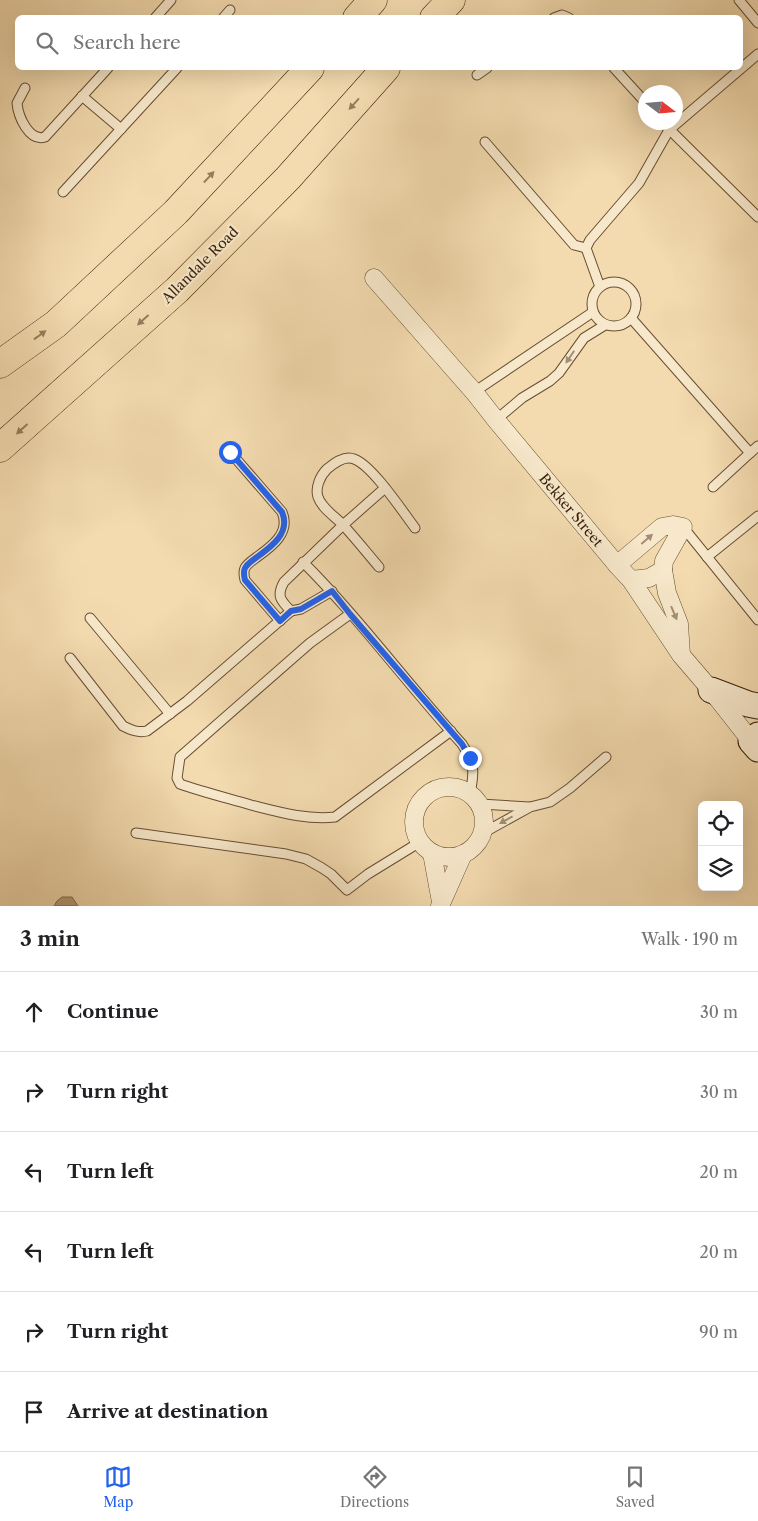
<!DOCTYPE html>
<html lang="en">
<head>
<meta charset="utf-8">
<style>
	:root { --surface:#fff; --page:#f2f2f2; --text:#202124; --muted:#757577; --line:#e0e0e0; --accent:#2563eb }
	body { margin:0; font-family:"Libre Caslon Text",serif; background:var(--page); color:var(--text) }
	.controls { position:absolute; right:15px; bottom:15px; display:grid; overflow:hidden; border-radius:8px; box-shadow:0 5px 20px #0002 }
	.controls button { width:45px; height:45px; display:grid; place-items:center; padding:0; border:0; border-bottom:1px solid var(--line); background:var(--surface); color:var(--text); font:25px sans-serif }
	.compass { position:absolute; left:638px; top:85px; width:45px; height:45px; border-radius:50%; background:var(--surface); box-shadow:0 5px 20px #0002; rotate:106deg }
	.stop { position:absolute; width:15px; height:15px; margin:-11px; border:4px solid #2563eb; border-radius:50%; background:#fff }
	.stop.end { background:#2563eb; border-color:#fff; box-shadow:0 1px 5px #0008 }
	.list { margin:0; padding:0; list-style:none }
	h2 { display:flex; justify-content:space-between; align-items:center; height:65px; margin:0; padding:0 20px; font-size:21px }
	h2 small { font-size:16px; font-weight:400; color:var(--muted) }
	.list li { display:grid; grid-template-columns:32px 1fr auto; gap:15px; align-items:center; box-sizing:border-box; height:80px; padding:0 20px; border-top:1px solid var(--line) }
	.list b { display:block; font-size:19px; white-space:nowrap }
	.list em { font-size:16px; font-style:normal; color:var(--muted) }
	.icon { flex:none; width:28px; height:28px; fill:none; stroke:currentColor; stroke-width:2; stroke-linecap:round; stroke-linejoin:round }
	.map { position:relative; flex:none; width:758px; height:906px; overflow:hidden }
	.search { position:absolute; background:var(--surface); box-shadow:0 5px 20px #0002; left:15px; right:15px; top:15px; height:55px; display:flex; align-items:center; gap:12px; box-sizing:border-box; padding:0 18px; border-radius:8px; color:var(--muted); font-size:19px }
	.sheet { height:545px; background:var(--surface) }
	nav { display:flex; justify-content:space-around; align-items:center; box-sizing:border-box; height:70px; border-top:1px solid var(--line); background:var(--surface); font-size:14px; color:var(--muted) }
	nav a { display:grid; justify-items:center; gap:2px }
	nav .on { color:var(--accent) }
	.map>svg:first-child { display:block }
	.water { fill:#b49b77; stroke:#83694b }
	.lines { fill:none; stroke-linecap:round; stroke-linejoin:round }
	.lane-casing { stroke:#684e32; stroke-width:11 }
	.street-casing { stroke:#684e32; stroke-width:19 }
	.secondary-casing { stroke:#391f09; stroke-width:27 }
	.primary-casing { stroke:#391f09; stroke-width:29 }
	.lane { stroke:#f7e8cb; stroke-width:9 }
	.street { stroke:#f7e8cb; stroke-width:18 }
	.secondary { stroke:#f7e8cb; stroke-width:25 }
	.primary { stroke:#f3dbaf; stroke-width:28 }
	.oneway { fill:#967d5c }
	.oneway2 { fill:#a28e74 }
	.route { stroke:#2563eb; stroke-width:6 }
	.labels { text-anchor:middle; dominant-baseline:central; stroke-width:4.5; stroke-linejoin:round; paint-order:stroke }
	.street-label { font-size:14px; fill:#391f09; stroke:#f7e8cb }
</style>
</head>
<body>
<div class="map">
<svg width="758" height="906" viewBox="0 0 758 906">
	<rect width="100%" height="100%" fill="#f3dbaf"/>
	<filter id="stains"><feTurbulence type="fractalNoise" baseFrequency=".004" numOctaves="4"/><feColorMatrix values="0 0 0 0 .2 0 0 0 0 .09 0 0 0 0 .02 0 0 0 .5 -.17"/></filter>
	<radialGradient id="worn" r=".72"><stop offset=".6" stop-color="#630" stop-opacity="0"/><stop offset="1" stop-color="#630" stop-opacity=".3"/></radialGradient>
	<path class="water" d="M 62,897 L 72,897 L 78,906 L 54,906 L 57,901 Z"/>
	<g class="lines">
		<g class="lane-casing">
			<g id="lane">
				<path d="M 739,0 L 758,23"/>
				<path d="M 155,18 L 171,0"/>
				<path d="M 223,18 L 230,10"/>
				<path d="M 554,18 L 562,15 L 569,18"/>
				<path d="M 614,68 L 646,103"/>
				<path d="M 477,75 L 487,68"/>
				<path d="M 25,88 L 17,103 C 18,116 29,142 45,137 L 108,68"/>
				<path d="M 82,96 L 121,129"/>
				<path d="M 662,122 L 758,217"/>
				<path d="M 485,142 L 574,245 L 586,248"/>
				<path d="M 63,192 L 177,68"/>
				<circle cx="614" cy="304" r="22"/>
				<path d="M 600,287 L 586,248 L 590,240 L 639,183 L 669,130 L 758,54"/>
				<path d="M 631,318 L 750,453 L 758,446"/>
				<path d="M 474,392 L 593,312"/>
				<path d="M 496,420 L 522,398 L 550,381 L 559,373 L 584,338 L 605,325"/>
				<path d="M 230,452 L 282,512 C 291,533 271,547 257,557 C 253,560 247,564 245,568 C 243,572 244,576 245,580 L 280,621"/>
				<path d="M 713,487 L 750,453"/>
				<path d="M 683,527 L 758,620"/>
				<path d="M 707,557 L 758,516"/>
				<path d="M 303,562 C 360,619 408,685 462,744 C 474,763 475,771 470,793"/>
				<path d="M 379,567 C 367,553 356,539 344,526 C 336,517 322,509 318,497 C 315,488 320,476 327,469 C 334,463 345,455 354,459 C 372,465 403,512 415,528"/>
				<path d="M 332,591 L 301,609 L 291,611 C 281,601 276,596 284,582 L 343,525 L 385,488"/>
				<path d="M 350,614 L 310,643 L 180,757 L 177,778 L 180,784 C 203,792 227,798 251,805 C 279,812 306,820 335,817 L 451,731"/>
				<path d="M 90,618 L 170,714"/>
				<path d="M 70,658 L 123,726 C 131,730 138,733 147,731 L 187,701 L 291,611"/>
				<path d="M 480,804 L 529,807"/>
				<path d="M 136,833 L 286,854 L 306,859 L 322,868 L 331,874 L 347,890 L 368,874 L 420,842"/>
				<path d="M 483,833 L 530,807 L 550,802 L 570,788 L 606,757"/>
			</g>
		</g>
		<g class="street-casing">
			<g id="street">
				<path d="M 374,278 L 474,392 L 496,420 L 617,565 L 631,580 L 681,655 L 711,690 L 751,741"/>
				<path d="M 617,565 L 662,527 L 673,525 L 683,527 L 664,561 L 663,570 L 649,578 L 631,580"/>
				<path d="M 663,570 L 667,593 L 679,624 L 681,655"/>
				<circle cx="449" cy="822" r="35"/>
				<path d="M 432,853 L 441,902"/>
				<path d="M 440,906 L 463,854"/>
			</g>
		</g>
		<g class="secondary-casing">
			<g id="secondary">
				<path d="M 711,690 L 748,704 L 758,706"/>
				<path d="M 758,735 L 751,741 L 758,749"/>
			</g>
		</g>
		<g class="primary-casing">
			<g id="primary">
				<path d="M 357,18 L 373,0"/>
				<path d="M 434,18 L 451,0"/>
				<path d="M 0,364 L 56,324 L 176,212 L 310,68"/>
				<path d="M 0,448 L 177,290 L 288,178 L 386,68"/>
			</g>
		</g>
		<use href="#lane" class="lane"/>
		<use href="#street" class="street"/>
		<use href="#secondary" class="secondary"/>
		<use href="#primary" class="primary"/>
	</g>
	<defs><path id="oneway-solid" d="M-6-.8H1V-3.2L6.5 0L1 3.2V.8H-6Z" transform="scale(1.25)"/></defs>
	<g class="oneway">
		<use href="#oneway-solid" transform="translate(354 104) rotate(132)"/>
		<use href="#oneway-solid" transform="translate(209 177) rotate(-47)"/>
		<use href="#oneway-solid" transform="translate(143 320) rotate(138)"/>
		<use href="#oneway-solid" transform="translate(40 335) rotate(-36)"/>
		<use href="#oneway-solid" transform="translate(22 429) rotate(138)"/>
	</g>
	<g class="oneway2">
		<use href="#oneway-solid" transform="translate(570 357) rotate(124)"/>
		<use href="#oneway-solid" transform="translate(647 539) rotate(-41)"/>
		<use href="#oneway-solid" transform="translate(674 613) rotate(67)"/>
		<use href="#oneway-solid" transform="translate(506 820) rotate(151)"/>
	</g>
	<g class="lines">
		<path class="route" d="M 230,452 L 282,512 C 291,533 271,547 257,557 C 253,560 247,564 245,568 C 243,572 244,576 245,580 L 280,621 L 291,611 L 301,609 L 332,591 L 350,614 L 462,744 L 470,758"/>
	</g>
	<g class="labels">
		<g class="street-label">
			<text transform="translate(200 265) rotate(-45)">Allandale Road</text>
			<text transform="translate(571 510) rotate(50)">Bekker Street</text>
		</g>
	</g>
	<rect width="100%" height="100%" filter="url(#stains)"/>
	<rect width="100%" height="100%" fill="url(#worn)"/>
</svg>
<div class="controls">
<button><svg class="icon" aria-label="locate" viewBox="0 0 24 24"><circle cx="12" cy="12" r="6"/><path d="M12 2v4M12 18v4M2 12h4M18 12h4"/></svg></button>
<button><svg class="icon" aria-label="layers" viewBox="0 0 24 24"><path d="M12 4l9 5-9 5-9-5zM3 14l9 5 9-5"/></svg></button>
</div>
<svg class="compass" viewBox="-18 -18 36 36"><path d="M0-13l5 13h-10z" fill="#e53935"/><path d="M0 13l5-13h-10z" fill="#757577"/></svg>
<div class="stop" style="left:230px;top:452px"></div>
<div class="stop end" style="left:470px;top:758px"></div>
<div class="search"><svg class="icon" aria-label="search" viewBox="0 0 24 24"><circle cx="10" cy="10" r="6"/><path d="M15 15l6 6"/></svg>Search here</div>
</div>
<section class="sheet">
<h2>3 min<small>Walk · 190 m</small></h2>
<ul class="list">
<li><svg class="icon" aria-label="ahead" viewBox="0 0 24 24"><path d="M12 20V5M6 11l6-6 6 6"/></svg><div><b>Continue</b></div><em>30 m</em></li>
<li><svg class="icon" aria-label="right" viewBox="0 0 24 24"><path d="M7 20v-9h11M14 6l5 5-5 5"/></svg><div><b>Turn right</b></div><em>30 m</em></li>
<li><svg class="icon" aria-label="left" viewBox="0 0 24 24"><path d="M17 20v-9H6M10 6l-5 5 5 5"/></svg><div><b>Turn left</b></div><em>20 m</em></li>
<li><svg class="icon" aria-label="left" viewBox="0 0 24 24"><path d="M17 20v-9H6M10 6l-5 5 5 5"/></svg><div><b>Turn left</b></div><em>20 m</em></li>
<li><svg class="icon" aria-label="right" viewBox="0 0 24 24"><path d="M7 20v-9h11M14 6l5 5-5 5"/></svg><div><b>Turn right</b></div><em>90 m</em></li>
<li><svg class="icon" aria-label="arrive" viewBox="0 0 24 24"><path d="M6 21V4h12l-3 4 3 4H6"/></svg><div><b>Arrive at destination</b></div></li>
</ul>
</section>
<nav>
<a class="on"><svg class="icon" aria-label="map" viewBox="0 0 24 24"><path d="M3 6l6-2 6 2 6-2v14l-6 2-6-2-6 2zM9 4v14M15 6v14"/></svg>Map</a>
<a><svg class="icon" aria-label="directions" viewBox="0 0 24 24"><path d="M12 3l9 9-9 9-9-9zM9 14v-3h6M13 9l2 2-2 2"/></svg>Directions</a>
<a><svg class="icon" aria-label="saved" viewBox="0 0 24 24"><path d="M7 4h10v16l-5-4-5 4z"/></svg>Saved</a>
</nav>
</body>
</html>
